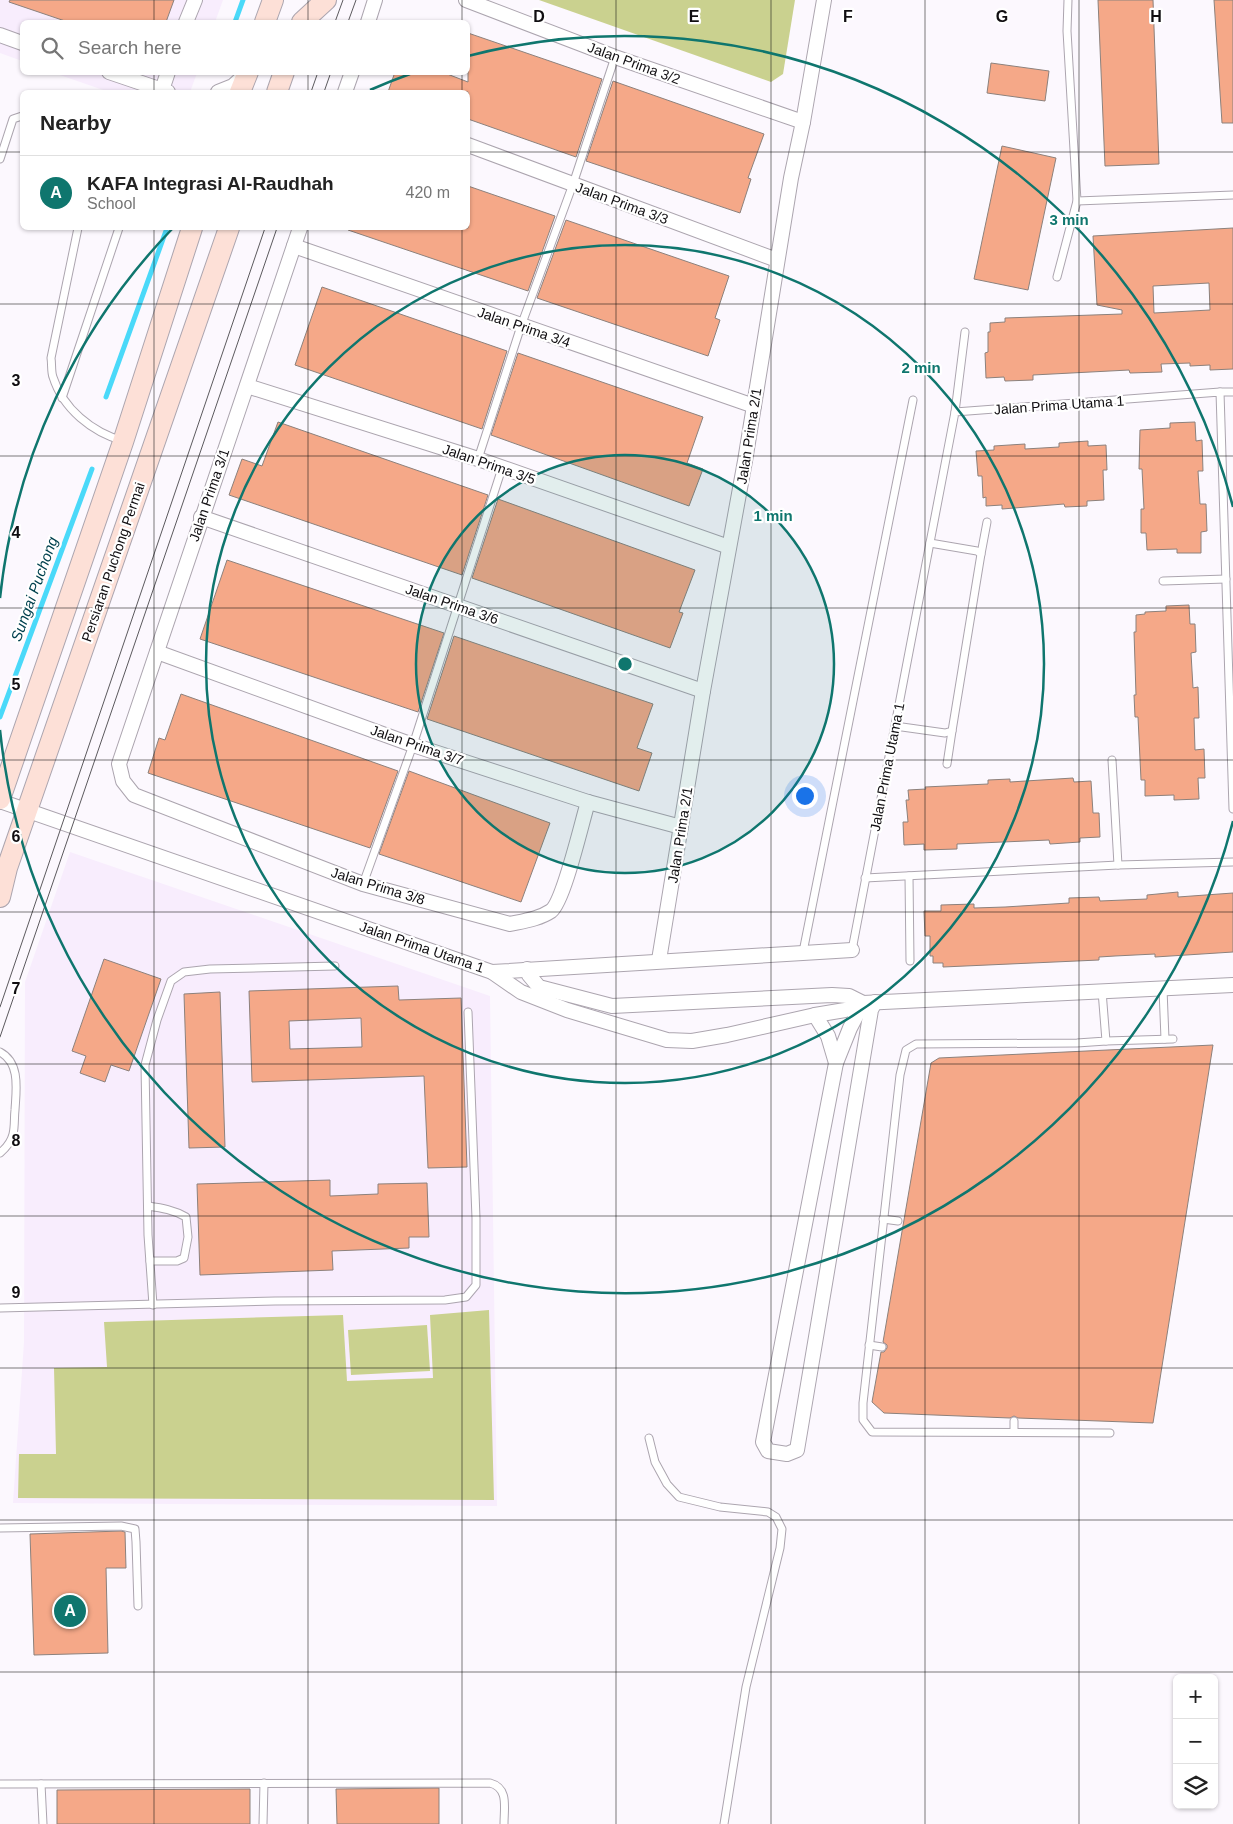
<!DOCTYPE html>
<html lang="en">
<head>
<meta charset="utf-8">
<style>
	:root { --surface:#fff; --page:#f6f6f6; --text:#222; --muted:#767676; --line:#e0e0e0; --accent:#0f766e }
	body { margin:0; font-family:Helvetica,sans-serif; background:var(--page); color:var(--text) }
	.controls { position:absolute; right:15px; bottom:15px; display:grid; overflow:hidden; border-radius:8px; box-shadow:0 1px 4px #0004 }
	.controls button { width:45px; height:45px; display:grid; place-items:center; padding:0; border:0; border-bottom:1px solid var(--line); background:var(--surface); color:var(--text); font:25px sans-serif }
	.you { position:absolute; left:804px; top:795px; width:18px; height:18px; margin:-12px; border:4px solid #fff; border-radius:50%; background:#1a73e8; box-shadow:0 0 0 8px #1a73e833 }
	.badge { display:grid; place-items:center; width:32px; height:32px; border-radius:50%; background:var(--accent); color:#fff; font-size:16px; font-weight:700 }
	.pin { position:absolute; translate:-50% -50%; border:2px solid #fff; box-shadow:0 1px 5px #0006 }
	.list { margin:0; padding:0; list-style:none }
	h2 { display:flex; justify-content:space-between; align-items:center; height:65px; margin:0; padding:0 20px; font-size:21px }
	h2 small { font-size:16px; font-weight:400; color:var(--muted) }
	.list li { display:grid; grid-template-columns:32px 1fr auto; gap:15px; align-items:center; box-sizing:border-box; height:75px; padding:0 20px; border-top:1px solid var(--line) }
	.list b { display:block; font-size:19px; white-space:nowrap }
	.list p { margin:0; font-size:16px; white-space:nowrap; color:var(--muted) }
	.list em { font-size:16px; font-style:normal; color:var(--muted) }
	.icon { flex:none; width:28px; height:28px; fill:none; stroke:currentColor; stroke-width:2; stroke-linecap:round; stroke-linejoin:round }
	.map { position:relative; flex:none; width:1233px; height:1824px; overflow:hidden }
	.search { position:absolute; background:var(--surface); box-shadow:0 1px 4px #0004; left:20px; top:20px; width:450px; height:55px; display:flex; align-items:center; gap:12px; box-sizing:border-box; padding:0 18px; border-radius:8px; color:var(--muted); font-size:19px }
	.panel { position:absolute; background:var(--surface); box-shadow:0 1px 4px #0004; left:20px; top:90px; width:450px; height:140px; border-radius:8px }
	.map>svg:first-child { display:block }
	.built { fill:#f8edfd }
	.green { fill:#cad18f }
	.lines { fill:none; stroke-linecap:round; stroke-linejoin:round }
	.stream { stroke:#4ad9f9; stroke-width:5 }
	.building { fill:#f5a888; stroke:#8c817c; fill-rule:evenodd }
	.lane-casing { stroke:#aca5af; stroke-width:9 }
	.street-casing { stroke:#aca5af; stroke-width:16 }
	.secondary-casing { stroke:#aca5af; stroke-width:22 }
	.lane { stroke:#fff; stroke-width:7 }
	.street { stroke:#fff; stroke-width:14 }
	.secondary { stroke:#fde0d7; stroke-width:20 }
	.tram { stroke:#5b595d; stroke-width:1 }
	.grid { fill:none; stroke:#100e11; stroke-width:1; stroke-opacity:0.55 }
	.ring { fill:none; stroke:#0f766e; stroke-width:2.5 }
	.labels { text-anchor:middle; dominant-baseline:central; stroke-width:4.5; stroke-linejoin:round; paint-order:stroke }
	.street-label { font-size:14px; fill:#100e11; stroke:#fff }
	.water-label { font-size:15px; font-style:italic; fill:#00414e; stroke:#fff }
	.grid-label { font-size:16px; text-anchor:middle; font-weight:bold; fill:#100e11; stroke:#fff; stroke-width:4.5; stroke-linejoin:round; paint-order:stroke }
	.centre { fill:#0f766e; stroke:#fff; stroke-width:2.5 }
	.ring-label { font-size:15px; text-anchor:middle; font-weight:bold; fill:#0f766e; stroke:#fff; stroke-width:4.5; stroke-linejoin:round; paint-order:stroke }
</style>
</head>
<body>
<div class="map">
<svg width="1233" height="1824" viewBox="0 0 1233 1824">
	<rect width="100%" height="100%" fill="#fcf8fe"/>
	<g class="built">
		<path d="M 0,0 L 223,0 L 215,22 L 22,22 L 22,61 L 0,53 Z"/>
		<path d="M 54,73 L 197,73 L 190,92 L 109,92 Z"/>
		<path d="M 70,852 L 490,996 L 497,1506 L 13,1503 L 24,1342 L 25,982 Z"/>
	</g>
	<g class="green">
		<path d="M 539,0 L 795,0 L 783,74 L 771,82 Z"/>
		<path d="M 489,1310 L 494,1500 L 18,1498 L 19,1454 L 56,1454 L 54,1368 L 107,1367 L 104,1322 L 343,1315 L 347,1381 L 433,1378 L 430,1315 Z"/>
		<path d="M 427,1325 L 430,1371 L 351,1375 L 348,1330 Z"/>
	</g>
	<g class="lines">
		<g class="stream">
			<path d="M 235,22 L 243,0"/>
			<path d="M 106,397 L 167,228"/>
			<path d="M 0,717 L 92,469"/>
		</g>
	</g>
	<g class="building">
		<path d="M 10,0 L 174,0 L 166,22 L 68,22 L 9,2 Z"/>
		<path d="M 1098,0 L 1153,0 L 1159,164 L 1105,166 Z"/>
		<path d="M 1214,0 L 1233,0 L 1233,123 L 1222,123 Z"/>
		<path d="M 468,33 L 602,79 L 576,157 L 468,119 L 468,92 L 388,92 L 395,72 L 442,72 L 468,82 Z"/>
		<path d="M 991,63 L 1049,71 L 1045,101 L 987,93 Z"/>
		<path d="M 613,81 L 764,134 L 748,178 L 751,179 L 740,213 L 586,161 Z"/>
		<path d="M 1002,146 L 1056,158 L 1028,290 L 974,279 Z"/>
		<path d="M 468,186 L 555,216 L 528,291 L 348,230 L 348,228 L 468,228 Z"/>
		<path d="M 566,220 L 729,276 L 715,318 L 720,320 L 708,356 L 537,298 Z"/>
		<path d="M 1233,228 L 1233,369 L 1210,370 L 1210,365 L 1190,366 L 1190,363 L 1161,364 L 1162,372 L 1130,373 L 1129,370 L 1033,375 L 1033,380 L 1005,381 L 1004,377 L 986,378 L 985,353 L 988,352 L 988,332 L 990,332 L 990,323 L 1005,322 L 1005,318 L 1122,314 L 1122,310 L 1097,305 L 1093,236 ZM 1209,283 L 1210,310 L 1154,313 L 1153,286 Z"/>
		<path d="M 322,287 L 507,351 L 482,429 L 295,365 Z"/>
		<path d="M 518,353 L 703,417 L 687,463 L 703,469 L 689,506 L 491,435 Z"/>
		<path d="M 278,422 L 488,495 L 462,575 L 229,495 L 242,459 L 262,466 Z"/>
		<path d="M 1195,422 L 1196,441 L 1202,440 L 1203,471 L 1198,471 L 1200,504 L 1206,504 L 1207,531 L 1201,532 L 1201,553 L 1177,553 L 1177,549 L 1147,550 L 1146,533 L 1141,533 L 1141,509 L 1144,509 L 1142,469 L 1139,469 L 1140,430 L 1170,428 L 1170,423 Z"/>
		<path d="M 1088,441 L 1088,446 L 1106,445 L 1107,470 L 1103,470 L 1104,500 L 1087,501 L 1087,506 L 1065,507 L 1064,504 L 1002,509 L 1002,505 L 986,506 L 986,497 L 983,498 L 982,476 L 978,476 L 976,451 L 994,450 L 994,446 L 1025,444 L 1025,449 L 1059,447 L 1059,443 Z"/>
		<path d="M 498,499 L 695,570 L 679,612 L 683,613 L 670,648 L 472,578 Z"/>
		<path d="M 227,560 L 444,633 L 418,712 L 200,639 Z"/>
		<path d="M 1189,605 L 1190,624 L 1195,624 L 1196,652 L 1191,653 L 1193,688 L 1198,687 L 1199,718 L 1194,718 L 1195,750 L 1204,749 L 1205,778 L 1198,778 L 1199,799 L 1174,800 L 1174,795 L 1145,796 L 1145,780 L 1141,780 L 1138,717 L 1135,717 L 1134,695 L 1136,695 L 1134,632 L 1136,632 L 1136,615 L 1145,614 L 1145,612 L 1166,611 L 1166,606 Z"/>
		<path d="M 454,636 L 653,704 L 637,748 L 652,753 L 639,791 L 427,719 Z"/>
		<path d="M 181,694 L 398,771 L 370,848 L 148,773 L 159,738 L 165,740 Z"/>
		<path d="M 409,771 L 550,823 L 521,902 L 379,854 Z"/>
		<path d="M 1073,778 L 1074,782 L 1091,781 L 1093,813 L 1099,813 L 1100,837 L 1080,838 L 1080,842 L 1050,844 L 1049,840 L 957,844 L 957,849 L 924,850 L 924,844 L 904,845 L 903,822 L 908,822 L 906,800 L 909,800 L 908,790 L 926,789 L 925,787 L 988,784 L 988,780 L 1010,779 L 1010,782 Z"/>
		<path d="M 1178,892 L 1178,897 L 1233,893 L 1233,952 L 1155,957 L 1155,954 L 1115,956 L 1099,957 L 1099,960 L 943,967 L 943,963 L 933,963 L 933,956 L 930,956 L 930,936 L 925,936 L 924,911 L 941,911 L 941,905 L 974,904 L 974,908 L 1005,907 L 1069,903 L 1069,898 L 1099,897 L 1100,901 L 1147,899 L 1147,895 Z"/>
		<path d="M 104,959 L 161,979 L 129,1071 L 111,1065 L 105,1082 L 80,1073 L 86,1056 L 72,1051 Z"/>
		<path d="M 398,986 L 399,1000 L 461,998 L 467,1167 L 428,1168 L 424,1076 L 252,1082 L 249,991 ZM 361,1018 L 362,1047 L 290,1049 L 289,1021 Z"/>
		<path d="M 220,992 L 225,1147 L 189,1148 L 184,994 Z"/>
		<path d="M 1213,1045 L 1153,1423 L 1018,1418 L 1014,1416 L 1010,1418 L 884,1413 L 872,1402 L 881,1352 L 884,1352 L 887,1348 L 887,1345 L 883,1342 L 931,1063 L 939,1058 Z"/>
		<path d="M 330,1180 L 330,1196 L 378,1194 L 378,1184 L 427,1183 L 429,1237 L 409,1237 L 409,1248 L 332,1251 L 333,1270 L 200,1275 L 197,1184 Z"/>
		<path d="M 121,1531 L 125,1532 L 126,1568 L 106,1568 L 108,1653 L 34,1655 L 30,1534 Z"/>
		<path d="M 439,1788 L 439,1824 L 337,1824 L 336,1789 Z"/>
		<path d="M 250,1789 L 250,1824 L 57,1824 L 57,1790 Z"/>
	</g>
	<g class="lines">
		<g class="lane-casing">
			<g id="lane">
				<path d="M 0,159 L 13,119 L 22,116"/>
				<path d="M 1077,201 L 1233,195"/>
				<path d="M 78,228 L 51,358 C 52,364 51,372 53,377 C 63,409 92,432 123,441"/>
				<path d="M 1057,277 L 1077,201 L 1067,31 L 1068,0"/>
				<path d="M 1220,392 L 1233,392"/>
				<path d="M 62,398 L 119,228"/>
				<path d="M 955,412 L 965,332"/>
				<path d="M 478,459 L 521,326 L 573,184 L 615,57"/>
				<path d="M 981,554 L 987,522"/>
				<path d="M 1163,581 L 1226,579"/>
				<path d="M 895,726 L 945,733 L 952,731 L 981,554 L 977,551 L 930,543"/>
				<path d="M 1112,760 L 1118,865"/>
				<path d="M 947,764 L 952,731"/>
				<path d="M 909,876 L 910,961"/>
				<path d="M 865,878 L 1118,865 L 1233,862"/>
				<path d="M 363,884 L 413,745 L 502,468"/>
				<path d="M 852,950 L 955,412 L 1220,392 L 1233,809"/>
				<path d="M 803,952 L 913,400"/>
				<path d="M 1163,989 L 1165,1039"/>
				<path d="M 1102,991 L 1106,1041 L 1077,1043 L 916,1044 L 906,1050 L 900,1075 L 863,1403 L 863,1420 L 872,1432 L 1110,1433"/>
				<path d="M 1106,1041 L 1173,1039"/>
				<path d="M 0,1052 C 21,1063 16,1091 15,1110 C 14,1118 15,1126 13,1134 C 11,1142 6,1148 0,1153"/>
				<path d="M 148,1206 C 162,1208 174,1210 186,1217 L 188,1237 L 184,1258 L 177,1261 L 150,1261"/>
				<path d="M 883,1219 L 898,1221"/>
				<path d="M 153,1305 L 148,1235 L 145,1065 L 157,1020 L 171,981 L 184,972 L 210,969 L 335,966"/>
				<path d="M 0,1308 L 275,1301 L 445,1300 L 466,1297 L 476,1285 L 476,1218 L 468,1012"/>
				<path d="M 869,1345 L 882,1347"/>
				<path d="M 1014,1421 L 1014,1431"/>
				<path d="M 649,1438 L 655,1462 L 667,1484 L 679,1497 L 720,1507 L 768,1512 L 776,1517 L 782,1529 L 780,1548 L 746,1687 L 724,1824"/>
				<path d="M 0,1528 L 121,1526 L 135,1529 L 136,1542 L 138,1606"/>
				<path d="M 0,1784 L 490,1783 C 509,1788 504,1807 504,1824"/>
				<path d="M 41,1784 L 43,1824"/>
				<path d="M 263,1824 L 264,1783"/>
			</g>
		</g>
		<g class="street-casing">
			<g id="street">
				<path d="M 466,0 L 615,57 L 803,122"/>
				<path d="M 186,22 L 195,0"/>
				<path d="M 368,22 L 375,0"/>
				<path d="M 0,35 L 22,43"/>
				<path d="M 109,72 L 168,92"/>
				<path d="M 162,90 L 168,72"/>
				<path d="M 218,92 L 233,86 L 245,75"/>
				<path d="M 345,92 L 352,72"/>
				<path d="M 468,145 L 777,260"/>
				<path d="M 300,228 L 119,764 L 123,781 L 134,795 L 363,884 L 510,924 C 524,921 539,919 551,911 C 564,901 582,821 588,802"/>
				<path d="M 294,246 L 754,406"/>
				<path d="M 247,386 L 478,459 L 729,547"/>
				<path d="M 201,517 L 703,691"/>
				<path d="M 157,652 L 413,745 L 588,802 L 681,827"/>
				<path d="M 0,801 L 492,972 L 852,950"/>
				<path d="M 659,960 L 703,691 L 745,461 L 791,178 L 803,122 L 824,0"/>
				<path d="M 527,969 L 529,975 L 539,987 L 612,1006 L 832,995 L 849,996 L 863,1003"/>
				<path d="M 492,972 L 521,992 L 567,1010 L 667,1040 L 692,1041 L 727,1035 L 815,1015 L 845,1010 L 863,1003 L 1233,985"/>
				<path d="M 815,1015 L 828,1036 L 836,1063 L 763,1442 L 768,1451 L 787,1454 L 797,1450 L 871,1010 L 875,1002"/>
				<path d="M 836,1063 L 850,1028 L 863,1003"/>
			</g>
		</g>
		<g class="secondary-casing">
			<g id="secondary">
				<path d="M 265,22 L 273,0"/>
				<path d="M 302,22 L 326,0"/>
				<path d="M 240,92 L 248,72"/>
				<path d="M 277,92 L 284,72"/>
				<path d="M 0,799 L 123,442 L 192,228"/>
				<path d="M 0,897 L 7,868 L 229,228"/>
			</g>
		</g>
		<use href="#lane" class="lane"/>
		<use href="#street" class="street"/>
		<use href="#secondary" class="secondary"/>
		<g class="tram">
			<path d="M 335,22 L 343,0"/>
			<path d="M 348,22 L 356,0"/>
			<path d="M 311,92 L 318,72"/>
			<path d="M 324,92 L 331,72"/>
			<path d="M 0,1007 L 265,228"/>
			<path d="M 0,1037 L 277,228"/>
		</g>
	</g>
	<path class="grid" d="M 154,0 L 154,22M 308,0 L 308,22M 462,0 L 462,22M 616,0 L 616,1824M 771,0 L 771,1824M 925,0 L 925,1824M 1079,0 L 1079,1824M 154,72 L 154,92M 308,72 L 308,92M 462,72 L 462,92M 0,152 L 22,152M 468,152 L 1233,152M 154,228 L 154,1824M 308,228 L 308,1824M 462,228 L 462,1824M 0,304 L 1233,304M 0,456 L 1233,456M 0,608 L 1233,608M 0,760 L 1233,760M 0,912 L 1233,912M 0,1064 L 1233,1064M 0,1216 L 1233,1216M 0,1368 L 1233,1368M 0,1520 L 1233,1520M 0,1672 L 1233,1672"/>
	<circle cx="625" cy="664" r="209" fill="#0f766e" fill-opacity=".12"/>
	<g class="ring">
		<circle cx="625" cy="664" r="209"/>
		<circle cx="625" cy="664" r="419"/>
		<path d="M1233 821A628 628 0 0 1 0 730M0 598A628 628 0 0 1 173 228M370 90A628 628 0 0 1 410 74M468 56A628 628 0 0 1 1233 507"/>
	</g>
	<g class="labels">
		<g class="street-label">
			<text transform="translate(634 63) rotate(20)">Jalan Prima 3/2</text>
			<text transform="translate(622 203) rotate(20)">Jalan Prima 3/3</text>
			<text transform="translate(524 327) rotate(19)">Jalan Prima 3/4</text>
			<text transform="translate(1059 405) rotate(-4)">Jalan Prima Utama 1</text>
			<text transform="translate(749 436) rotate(-81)">Jalan Prima 2/1</text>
			<text transform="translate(489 464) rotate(19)">Jalan Prima 3/5</text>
			<text transform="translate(209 495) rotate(-71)">Jalan Prima 3/1</text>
			<text transform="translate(113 562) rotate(-71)">Persiaran Puchong Permai</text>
			<text transform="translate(452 604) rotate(19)">Jalan Prima 3/6</text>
			<text transform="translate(417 745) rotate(19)">Jalan Prima 3/7</text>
			<text transform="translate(887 767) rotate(-79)">Jalan Prima Utama 1</text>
			<text transform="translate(680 835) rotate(-81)">Jalan Prima 2/1</text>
			<text transform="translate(378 886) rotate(17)">Jalan Prima 3/8</text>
			<text transform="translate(422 947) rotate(19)">Jalan Prima Utama 1</text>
		</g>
		<g class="water-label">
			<text transform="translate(34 589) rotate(-70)">Sungai Puchong</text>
		</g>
	</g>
	<g class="grid-label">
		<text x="539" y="22">D</text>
		<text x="694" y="22">E</text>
		<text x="848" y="22">F</text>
		<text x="1002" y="22">G</text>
		<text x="1156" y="22">H</text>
		<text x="16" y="386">3</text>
		<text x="16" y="538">4</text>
		<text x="16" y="690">5</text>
		<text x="16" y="842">6</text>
		<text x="16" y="994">7</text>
		<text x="16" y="1146">8</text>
		<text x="16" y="1298">9</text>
	</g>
	<circle cx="625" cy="664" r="8" class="centre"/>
	<g class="ring-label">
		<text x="1069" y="225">3 min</text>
		<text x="921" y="373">2 min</text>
		<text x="773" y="521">1 min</text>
	</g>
</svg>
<div class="controls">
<button>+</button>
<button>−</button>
<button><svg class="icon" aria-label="layers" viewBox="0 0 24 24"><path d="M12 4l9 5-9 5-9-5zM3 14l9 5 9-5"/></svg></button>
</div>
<div class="you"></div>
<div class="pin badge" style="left:70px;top:1611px">A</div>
<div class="search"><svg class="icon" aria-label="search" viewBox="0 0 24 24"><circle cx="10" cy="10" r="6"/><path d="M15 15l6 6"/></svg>Search here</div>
<section class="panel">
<h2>Nearby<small></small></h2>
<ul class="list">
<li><span class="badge">A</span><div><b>KAFA Integrasi Al-Raudhah</b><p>School</p></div><em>420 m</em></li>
</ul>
</section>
</div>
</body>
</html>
